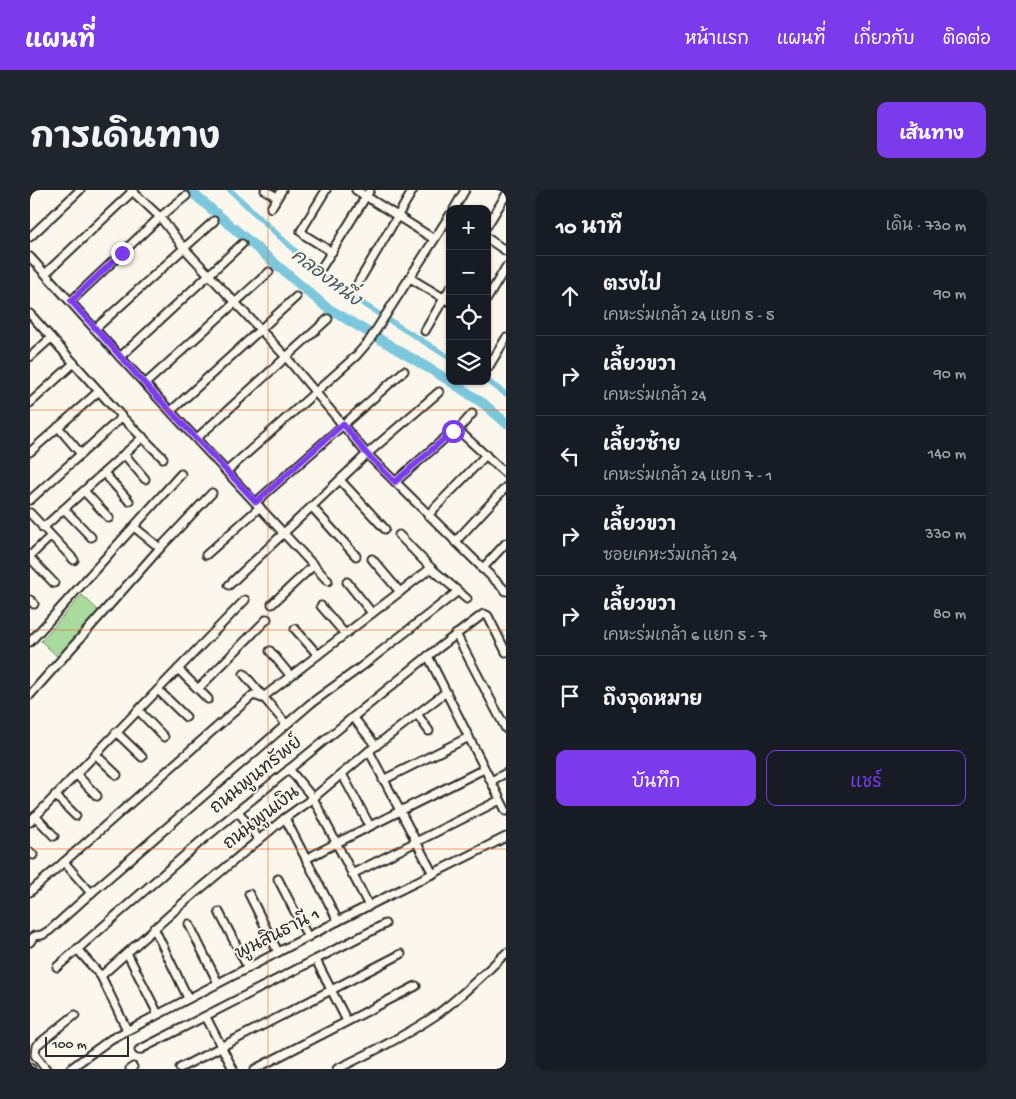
<!DOCTYPE html>
<html lang="th">
<head>
<meta charset="utf-8">
<style>
	:root { --surface:#171b24; --page:#20242c; --text:#f1f3f6; --muted:#9ea1a6; --line:#363941; --accent:#7c3aed }
	body { margin:0; font-family:"Gochi Hand","Playpen Sans Thai",sans-serif; background:var(--page); color:var(--text) }
	.controls { position:absolute; right:15px; top:15px; display:grid; overflow:hidden; border-radius:10px; box-shadow:0 1px 4px #0004 }
	.controls button { width:45px; height:45px; display:grid; place-items:center; padding:0; border:0; border-bottom:1px solid var(--line); background:var(--surface); color:var(--text); font:25px sans-serif }
	.scale { position:absolute; left:15px; bottom:12px; width:84px; box-sizing:border-box; padding-left:5px; border:2px solid #2b2b2b; border-top:0; font-size:14px; line-height:18px; white-space:nowrap; color:#2b2b2b; -webkit-text-stroke:4px #fbf7ec; paint-order:stroke }
	.stop { position:absolute; width:15px; height:15px; margin:-11px; border:4px solid #7c3aed; border-radius:50%; background:#fff }
	.stop.end { background:#7c3aed; border-color:#fff; box-shadow:0 1px 5px #0008 }
	.list { margin:0; padding:0; list-style:none }
	h2 { display:flex; justify-content:space-between; align-items:center; height:65px; margin:0; padding:0 20px; font-size:21px }
	h2 small { font-size:16px; font-weight:400; color:var(--muted) }
	.list li { display:grid; grid-template-columns:32px 1fr auto; gap:15px; align-items:center; box-sizing:border-box; height:80px; padding:0 20px; border-top:1px solid var(--line) }
	.list b { display:block; font-size:19px; white-space:nowrap }
	.list p { margin:0; font-size:16px; white-space:nowrap; color:var(--muted) }
	.list em { font-size:16px; font-style:normal; color:var(--muted) }
	.actions { display:flex; gap:10px; padding:15px 20px }
	.actions a { flex:1; padding:11px 0; border:1px solid var(--accent); border-radius:10px; text-align:center; font-size:18px; color:var(--accent) }
	.actions .main { background:var(--accent); color:#fff }
	.icon { flex:none; width:28px; height:28px; fill:none; stroke:currentColor; stroke-width:2; stroke-linecap:round; stroke-linejoin:round }
	.map { position:relative; flex:none; width:476px; height:879px; overflow:hidden; border-radius:10px }
	header { display:flex; align-items:center; gap:30px; box-sizing:border-box; height:70px; padding:0 25px; background:var(--accent); color:#fff }
	header strong { font-size:24px }
	nav { display:flex; gap:28px; margin-inline-start:auto; font-size:18px }
	.intro { display:flex; align-items:center; justify-content:space-between; box-sizing:border-box; height:120px; padding:0 30px }
	h1 { margin:0; font-size:35px }
	.button { padding:12px 22px; border-radius:10px; background:var(--accent); color:#fff; font-size:18px; font-weight:700 }
	main { display:flex; gap:30px; padding:0 30px }
	aside { flex:1; background:var(--surface); border-radius:10px; box-shadow:0 1px 4px #0004 }
	.map>svg:first-child { display:block }
	.green { fill:#a9db9d; stroke:#6a8364 }
	.lines { fill:none; stroke-linecap:round; stroke-linejoin:round }
	.canal { stroke:#7dc7dd; stroke-width:5.5 }
	.river { stroke:#7dc7dd; stroke-width:10 }
	.minor-casing { stroke:#2b2b2b; stroke-width:11 }
	.minor { stroke:#fbf7ec; stroke-width:7 }
	.route { stroke:#7c3aed; stroke-width:6 }
	.grid { fill:none; stroke:#e8590c; stroke-width:1; stroke-opacity:0.55 }
	.labels { text-anchor:middle; dominant-baseline:central; stroke-width:4; stroke-linejoin:round; paint-order:stroke }
	.street-label { font-size:18px; fill:#2b2b2b; stroke:#fbf7ec }
	.water-label { font-size:19px; font-style:italic; fill:#445a60; stroke:#fbf7ec }
</style>
</head>
<body>
<header>
<strong>แผนที่</strong>
<nav><a>หน้าแรก</a><a>แผนที่</a><a>เกี่ยวกับ</a><a>ติดต่อ</a></nav>
</header>
<div class="intro"><h1>การเดินทาง</h1><a class="button">เส้นทาง</a></div>
<main>
<div class="map">
<svg width="476" height="879" viewBox="0 0 476 879">
	<rect width="100%" height="100%" fill="#fbf7ec"/>
	<filter id="ink" filterUnits="userSpaceOnUse"><feTurbulence type="fractalNoise" baseFrequency=".02" numOctaves="2"/><feDisplacementMap in="SourceGraphic" scale="10" xChannelSelector="R" yChannelSelector="G"/><feConvolveMatrix kernelMatrix="1 2 1 2 8 2 1 2 1" color-interpolation-filters="sRGB"/></filter>
	<g filter="url(#ink)">
		<path class="green" d="M 52,405 L 71,423 L 30,469 L 11,451 Z"/>
		<g class="lines">
			<g class="canal">
				<path d="M 200,0 L 296,90 L 322,107 L 420,168"/>
				<path d="M 457,191 L 476,204"/>
			</g>
			<g class="river">
				<path d="M 159,0 L 296,117 L 420,191"/>
				<path d="M 420,191 L 454,214 L 476,233"/>
			</g>
			<g class="minor-casing">
				<g id="minor">
					<path d="M 101,0 L 130,27 L 154,58 L 256,167 L 337,264 L 476,401"/>
					<path d="M 235,0 L 247,7"/>
					<path d="M 296,0 L 271,41 L 276,46 L 302,62"/>
					<path d="M 326,0 L 404,49"/>
					<path d="M 241,18 L 252,0"/>
					<path d="M 424,19 L 435,0"/>
					<path d="M 457,36 L 476,5"/>
					<path d="M 0,47 L 50,0"/>
					<path d="M 457,48 L 476,61"/>
					<path d="M 0,67 L 90,167 L 298,391"/>
					<path d="M 292,77 L 340,0"/>
					<path d="M 16,83 L 104,0"/>
					<path d="M 380,88 L 420,112"/>
					<path d="M 328,93 L 383,0"/>
					<path d="M 457,109 L 476,77"/>
					<path d="M 41,111 L 130,27 L 156,6"/>
					<path d="M 0,124 L 92,227 L 133,268"/>
					<path d="M 65,139 L 184,31"/>
					<path d="M 395,141 L 420,98"/>
					<path d="M 0,167 L 21,148"/>
					<path d="M 90,167 L 212,54"/>
					<path d="M 458,178 L 476,148"/>
					<path d="M 115,194 L 239,82"/>
					<path d="M 0,213 L 44,173"/>
					<path d="M 141,221 L 266,107"/>
					<path d="M 28,237 L 51,264"/>
					<path d="M 428,240 L 476,284"/>
					<path d="M 167,248 L 298,129"/>
					<path d="M 0,262 L 69,201"/>
					<path d="M 94,264 L 115,289"/>
					<path d="M 197,281 L 326,166 L 339,151 L 420,25"/>
					<path d="M 74,283 L 99,311"/>
					<path d="M 310,290 L 355,339"/>
					<path d="M 365,292 L 423,241 L 428,240 L 442,224"/>
					<path d="M 54,301 L 79,328"/>
					<path d="M 0,310 L 92,227"/>
					<path d="M 226,312 L 374,181"/>
					<path d="M 282,317 L 326,366"/>
					<path d="M 34,319 L 61,347"/>
					<path d="M 0,323 L 44,370"/>
					<path d="M 398,325 L 456,265"/>
					<path d="M 104,337 L 130,358"/>
					<path d="M 13,338 L 113,247"/>
					<path d="M 369,345 L 401,378 L 437,409"/>
					<path d="M 425,352 L 476,297"/>
					<path d="M 176,365 L 230,317"/>
					<path d="M 0,366 L 21,346"/>
					<path d="M 0,368 L 24,393"/>
					<path d="M 342,369 L 370,402"/>
					<path d="M 452,379 L 476,353"/>
					<path d="M 317,392 L 342,423"/>
					<path d="M 199,395 L 337,264 L 409,202"/>
					<path d="M 0,410 L 4,414"/>
					<path d="M 242,414 L 284,375"/>
					<path d="M 291,416 L 315,444"/>
					<path d="M 265,439 L 288,465"/>
					<path d="M 426,444 L 476,539"/>
					<path d="M 0,452 L 151,284"/>
					<path d="M 240,461 L 260,485"/>
					<path d="M 398,466 L 476,621"/>
					<path d="M 148,479 L 178,509"/>
					<path d="M 214,484 L 256,534"/>
					<path d="M 168,499 L 237,429"/>
					<path d="M 128,500 L 156,527"/>
					<path d="M 0,505 L 130,358 L 182,303"/>
					<path d="M 108,520 L 134,547"/>
					<path d="M 387,524 L 399,541"/>
					<path d="M 323,527 L 346,556"/>
					<path d="M 86,542 L 112,567"/>
					<path d="M 339,561 L 403,684"/>
					<path d="M 65,564 L 87,585"/>
					<path d="M 259,579 L 283,608 L 339,716"/>
					<path d="M 46,584 L 67,606"/>
					<path d="M 312,584 L 340,636"/>
					<path d="M 353,590 L 439,547"/>
					<path d="M 461,591 L 476,583"/>
					<path d="M 25,605 L 46,626"/>
					<path d="M 208,621 L 229,650"/>
					<path d="M 5,626 L 24,646"/>
					<path d="M 255,628 L 308,731"/>
					<path d="M 0,632 L 215,410"/>
					<path d="M 0,662 L 3,665"/>
					<path d="M 276,669 C 335,638 395,609 454,579"/>
					<path d="M 34,672 L 61,703"/>
					<path d="M 322,684 L 470,610"/>
					<path d="M 248,689 L 278,747"/>
					<path d="M 0,702 L 223,505 L 232,508 L 401,378"/>
					<path d="M 219,704 L 248,762"/>
					<path d="M 189,722 L 218,778"/>
					<path d="M 159,734 L 188,793"/>
					<path d="M 124,738 L 158,808"/>
					<path d="M 0,752 L 4,746 L 12,745 L 20,740 L 61,703 L 280,514 L 331,477 L 427,402"/>
					<path d="M 47,759 L 71,786 L 97,840"/>
					<path d="M 97,763 L 128,824"/>
					<path d="M 286,770 L 317,831"/>
					<path d="M 27,777 L 170,652 L 398,466 L 452,425 L 454,424 L 458,426 L 476,462"/>
					<path d="M 71,786 L 152,714 L 255,628 L 283,608 L 339,561 L 416,502"/>
					<path d="M 176,827 L 203,879"/>
					<path d="M 109,860 L 355,734"/>
					<path d="M 0,878 L 1,879"/>
					<path d="M 150,878 L 371,764"/>
					<path d="M 16,879 L 5,865 L 6,856 L 45,825"/>
					<path d="M 40,879 L 81,849 L 308,731 L 476,647"/>
					<path d="M 100,879 L 103,877"/>
					<path d="M 225,879 L 386,796"/>
					<path d="M 307,879 C 342,862 377,845 409,823 C 433,805 454,784 476,763"/>
				</g>
			</g>
			<use href="#minor" class="minor"/>
		</g>
	</g>
	<g class="lines" filter="url(#ink)">
		<path class="route" d="M 92,63 L 41,111 L 115,194 L 226,312 L 313,234 L 337,264 L 365,292 L 423,241"/>
	</g>
	<path class="grid" d="M 238,0 L 238,879M 0,220 L 476,220M 0,440 L 476,440M 0,659 L 476,659"/>
	<g class="labels">
		<g class="street-label">
			<text transform="translate(227 586) rotate(-39)">ถนนพูนทรัพย์</text>
			<text transform="translate(232 629) rotate(-38)">ถนนพูนเงิน</text>
			<text transform="translate(248 745) rotate(-27)">พูนสินธานี 1</text>
		</g>
		<g class="water-label">
			<text transform="translate(295 89) rotate(37)">คลองหนึ่ง</text>
		</g>
	</g>
</svg>
<div class="controls">
<button>+</button>
<button>−</button>
<button><svg class="icon" aria-label="locate" viewBox="0 0 24 24"><circle cx="12" cy="12" r="6"/><path d="M12 2v4M12 18v4M2 12h4M18 12h4"/></svg></button>
<button><svg class="icon" aria-label="layers" viewBox="0 0 24 24"><path d="M12 4l9 5-9 5-9-5zM3 14l9 5 9-5"/></svg></button>
</div>
<div class="scale">100 m</div>
<div class="stop" style="left:423px;top:241px"></div>
<div class="stop end" style="left:92px;top:63px"></div>
</div>
<aside>
<h2>10 นาที<small>เดิน · 730 m</small></h2>
<ul class="list">
<li><svg class="icon" aria-label="ahead" viewBox="0 0 24 24"><path d="M12 20V5M6 11l6-6 6 6"/></svg><div><b>ตรงไป</b><p>เคหะร่มเกล้า 24 แยก 5 - 5</p></div><em>90 m</em></li>
<li><svg class="icon" aria-label="right" viewBox="0 0 24 24"><path d="M7 20v-9h11M14 6l5 5-5 5"/></svg><div><b>เลี้ยวขวา</b><p>เคหะร่มเกล้า 24</p></div><em>90 m</em></li>
<li><svg class="icon" aria-label="left" viewBox="0 0 24 24"><path d="M17 20v-9H6M10 6l-5 5 5 5"/></svg><div><b>เลี้ยวซ้าย</b><p>เคหะร่มเกล้า 24 แยก 7 - 1</p></div><em>140 m</em></li>
<li><svg class="icon" aria-label="right" viewBox="0 0 24 24"><path d="M7 20v-9h11M14 6l5 5-5 5"/></svg><div><b>เลี้ยวขวา</b><p>ซอยเคหะร่มเกล้า 24</p></div><em>330 m</em></li>
<li><svg class="icon" aria-label="right" viewBox="0 0 24 24"><path d="M7 20v-9h11M14 6l5 5-5 5"/></svg><div><b>เลี้ยวขวา</b><p>เคหะร่มเกล้า 6 แยก 5 - 7</p></div><em>80 m</em></li>
<li><svg class="icon" aria-label="arrive" viewBox="0 0 24 24"><path d="M6 21V4h12l-3 4 3 4H6"/></svg><div><b>ถึงจุดหมาย</b></div></li>
</ul>
<div class="actions"><a class="main">บันทึก</a><a>แชร์</a></div>
</aside>
</main>
</body>
</html>
